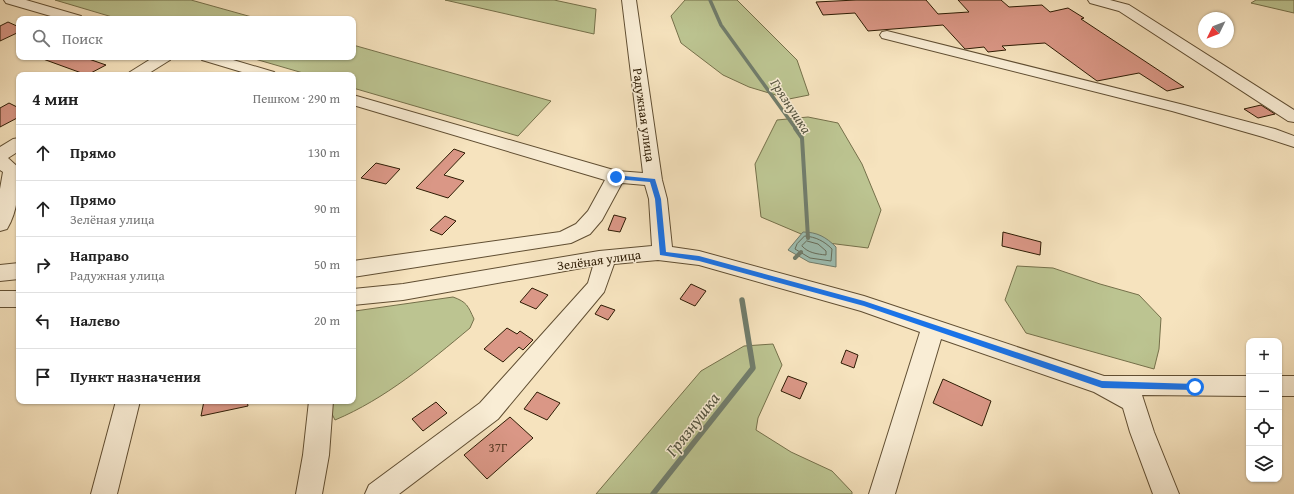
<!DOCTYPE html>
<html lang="ru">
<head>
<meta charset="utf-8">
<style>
	:root { --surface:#fff; --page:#f2f2f2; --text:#222; --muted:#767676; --line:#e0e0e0 }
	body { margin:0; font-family:"Gentium Book Plus",serif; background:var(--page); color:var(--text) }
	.controls { position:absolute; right:12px; bottom:12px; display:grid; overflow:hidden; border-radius:8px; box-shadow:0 1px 3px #0004 }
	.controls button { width:36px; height:36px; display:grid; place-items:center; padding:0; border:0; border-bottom:1px solid var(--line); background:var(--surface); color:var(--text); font:20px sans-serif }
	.compass { position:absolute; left:1198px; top:12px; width:36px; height:36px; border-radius:50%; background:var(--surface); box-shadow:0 1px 3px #0004; rotate:227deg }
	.stop { position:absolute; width:12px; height:12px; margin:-9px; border:3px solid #1a73e8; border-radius:50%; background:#fff }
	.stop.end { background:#1a73e8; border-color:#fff; box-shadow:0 1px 4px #0008 }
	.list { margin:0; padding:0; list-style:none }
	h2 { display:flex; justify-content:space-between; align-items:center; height:52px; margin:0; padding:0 16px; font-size:17px }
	h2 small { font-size:13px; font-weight:400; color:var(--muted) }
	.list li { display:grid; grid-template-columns:26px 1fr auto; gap:12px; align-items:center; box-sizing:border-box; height:56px; padding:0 16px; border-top:1px solid var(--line) }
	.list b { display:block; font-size:15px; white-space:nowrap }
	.list p { margin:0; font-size:13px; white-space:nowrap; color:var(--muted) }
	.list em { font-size:13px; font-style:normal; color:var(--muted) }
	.icon { flex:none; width:22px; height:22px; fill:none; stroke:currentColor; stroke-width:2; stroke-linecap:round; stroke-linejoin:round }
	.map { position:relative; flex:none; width:1294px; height:494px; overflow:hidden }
	.search { position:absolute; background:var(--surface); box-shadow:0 1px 3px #0004; left:16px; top:16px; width:340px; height:44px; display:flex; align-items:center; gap:10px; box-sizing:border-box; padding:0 14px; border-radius:8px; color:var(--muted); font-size:15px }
	.panel { position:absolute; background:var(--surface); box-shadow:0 1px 3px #0004; left:16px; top:72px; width:340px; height:332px; border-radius:8px }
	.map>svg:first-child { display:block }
	.green { fill:#bcc491; stroke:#75704a }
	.water { fill:#9dbeb2; stroke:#717d6c }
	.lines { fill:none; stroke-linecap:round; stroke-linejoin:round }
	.shore { stroke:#666d5b; stroke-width:1 }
	.stream-far2 { stroke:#717d6c; stroke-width:3.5 }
	.stream-far1 { stroke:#717d6c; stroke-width:4 }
	.stream { stroke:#717d6c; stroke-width:5.5 }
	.building { fill:#da9786; stroke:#2e1c04 }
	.minor-casing { stroke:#604e32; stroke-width:2 }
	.minor { fill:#f9edd5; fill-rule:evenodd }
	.route { fill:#1a73e8 }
	.labels { text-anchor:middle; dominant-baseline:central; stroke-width:3; stroke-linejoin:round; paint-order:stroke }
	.street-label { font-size:13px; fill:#2e1c04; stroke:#f9edd5 }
	.near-number-label { font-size:13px; fill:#593b24 }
	.water-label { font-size:14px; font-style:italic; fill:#555541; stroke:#f9edd5 }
	.near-water-label { font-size:17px; font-style:italic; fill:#555541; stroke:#f9edd5 }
</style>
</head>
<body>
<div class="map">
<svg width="1294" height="494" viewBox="0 0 1294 494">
	<rect width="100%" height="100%" fill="#f6e3be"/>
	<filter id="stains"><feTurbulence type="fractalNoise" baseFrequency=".005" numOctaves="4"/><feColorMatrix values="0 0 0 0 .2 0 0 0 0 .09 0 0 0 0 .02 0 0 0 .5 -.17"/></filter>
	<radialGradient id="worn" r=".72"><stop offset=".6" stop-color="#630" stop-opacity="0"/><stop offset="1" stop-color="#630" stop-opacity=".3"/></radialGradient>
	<g class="green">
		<path d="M 55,0 L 191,0 L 259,19 L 119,19 Z"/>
		<path d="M 445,0 L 554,0 L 596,9 L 594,34 Z"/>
		<path d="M 685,0 L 737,0 L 797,60 L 809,95 L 789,99 L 749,87 L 723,75 L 681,43 L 671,16 Z"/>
		<path d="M 1256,0 L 1294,0 L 1294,13 L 1251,3 Z"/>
		<path d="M 353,45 L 551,101 L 518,136 L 353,88 L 353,75 L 310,75 L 248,57 L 353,57 Z"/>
		<path d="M 808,117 L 838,123 L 862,164 L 881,210 L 868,248 L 820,242 L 761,217 L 755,164 L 777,120 Z"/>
		<path d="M 1017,266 L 1053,268 L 1100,284 L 1139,295 L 1161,318 L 1159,349 L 1154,369 L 1026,333 L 1005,300 Z"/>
		<path d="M 453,297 C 467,302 468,306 474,319 L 470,328 C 428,363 385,399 335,420 L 331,412 L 332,401 L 353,401 L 353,313 L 355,311 Z"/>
		<path d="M 773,344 L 782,365 L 758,418 L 756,430 L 791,452 L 832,471 L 852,492 L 852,494 L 596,494 L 701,371 L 744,346 Z"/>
	</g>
	<path class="water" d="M 803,232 C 817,232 826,237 836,247 L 836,267 L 809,262 L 788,250 Z"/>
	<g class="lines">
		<g class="shore">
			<path d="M 805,236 C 816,237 824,241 832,249 L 831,261 L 810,258 L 795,249 L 797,244 Z"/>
			<path d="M 807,241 L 818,244 L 826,251 L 826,255 C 817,254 808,253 802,246 Z"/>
		</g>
		<path class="stream-far2" d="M 710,0 L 721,25 L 796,129"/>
		<g class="stream-far1">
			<path d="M 795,128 L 802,138 L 808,238"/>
			<path d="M 795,258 L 801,252"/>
		</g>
		<path class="stream" d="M 653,494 L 753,368 L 742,300"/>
	</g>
	<g class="building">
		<path d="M 856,0 L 926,0 L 938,14 L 969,12 L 958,0 L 1001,0 L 1009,7 L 1042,5 L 1050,12 L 1068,8 L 1084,18 L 1081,19 L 1184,87 L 1167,91 L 1139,73 L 1097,81 L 1045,43 L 1002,46 L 1006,50 L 988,52 L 984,47 L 965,49 L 943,25 L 868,31 L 855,13 L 823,15 L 816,2 Z"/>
		<path d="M 8,22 L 19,27 L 19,32 L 0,41 L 0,26 Z"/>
		<path d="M 43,57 L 83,57 L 106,65 L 87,75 L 43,59 Z"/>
		<path d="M 9,103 L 19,108 L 19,117 L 0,127 L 0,108 Z"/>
		<path d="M 1261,105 L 1275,114 L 1258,118 L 1244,109 Z"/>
		<path d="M 454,149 L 465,153 L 444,175 L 464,181 L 448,198 L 416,188 Z"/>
		<path d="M 376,163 L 400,169 L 386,184 L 361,178 Z"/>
		<path d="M 614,215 L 626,218 L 620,232 L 608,230 Z"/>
		<path d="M 445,216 L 456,221 L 442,235 L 430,230 Z"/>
		<path d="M 1003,232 L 1041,242 L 1040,255 L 1002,246 Z"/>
		<path d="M 691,284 L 706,291 L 695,306 L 680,299 Z"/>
		<path d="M 532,288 L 548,295 L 536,309 L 520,302 Z"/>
		<path d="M 601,305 L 615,310 L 608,320 L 595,314 Z"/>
		<path d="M 507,328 L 517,334 L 520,331 L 533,340 L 523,350 L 519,347 L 503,362 L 484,349 Z"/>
		<path d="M 846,350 L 858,355 L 854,368 L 841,363 Z"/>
		<path d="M 788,376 L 807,383 L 800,399 L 781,391 Z"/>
		<path d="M 943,379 L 991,401 L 982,426 L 933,403 Z"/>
		<path d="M 537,392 L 560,403 L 547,420 L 524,409 Z"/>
		<path d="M 204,401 L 247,401 L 248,406 L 201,416 Z"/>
		<path d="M 436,402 L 447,413 L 423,431 L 412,419 Z"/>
		<path d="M 510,417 L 533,438 L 487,479 L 464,455 Z"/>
	</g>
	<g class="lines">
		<g class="minor-casing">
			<g id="minor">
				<path d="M 4,0 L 26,0 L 81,16 L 83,19 L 61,19 L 6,3 Z"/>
				<path d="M 622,0 L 636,0 L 662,180 L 667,199 L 672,247 L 699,251 L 864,296 L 1104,376 L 1249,376 L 1249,396 L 1142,395 L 1154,432 L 1179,494 L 1153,494 L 1130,432 L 1123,408 L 1094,392 L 941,339 L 895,494 L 869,494 L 920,332 L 861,311 L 699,265 L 658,260 L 614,264 L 604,292 L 498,419 L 399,494 L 365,494 L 369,485 L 480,403 L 588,283 L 593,266 L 403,300 L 353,305 L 353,289 L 403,284 L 599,251 L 652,246 L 649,199 L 645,185 L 622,183 L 602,220 L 590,234 L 571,243 L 353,277 L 353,261 L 560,232 L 576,224 L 588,211 L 605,180 L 353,105 L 353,95 L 617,171 L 643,173 Z"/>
				<path d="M 1088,0 L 1110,0 L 1129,5 L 1294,110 L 1294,122 L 1288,121 L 1119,11 L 1090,3 Z"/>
				<path d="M 887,31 L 1184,105 L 1275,129 L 1294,136 L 1294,147 L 1263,137 L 1172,111 L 882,38 L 880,35 L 882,32 Z"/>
				<path d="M 154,57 L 172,57 L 170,60 L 146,75 L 127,75 L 130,72 Z"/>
				<path d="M 200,57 L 223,57 L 274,72 L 277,75 L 252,75 L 202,60 Z"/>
				<path d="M 19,138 L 19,151 L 8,158 L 19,168 C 19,188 18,211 7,229 L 0,231 L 0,189 L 3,172 L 0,170 L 0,147 L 13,139 Z"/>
				<path d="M 19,263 L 19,279 L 0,281 L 0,265 Z"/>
				<rect x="0" y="291" width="19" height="16"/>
				<rect x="1279" y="376" width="15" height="20"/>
				<path d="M 116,401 L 140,401 L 117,494 L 91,494 Z"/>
				<path d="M 309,401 L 333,401 L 329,455 L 322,494 L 296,494 L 303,455 Z"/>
			</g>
		</g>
		<use href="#minor" class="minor"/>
	</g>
	<path class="route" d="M 614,175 L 655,179 L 661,199 L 666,252 L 699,256 L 864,301 L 1102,381 L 1195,384 L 1198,387 L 1195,390 L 1102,388 L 864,306 L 699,261 L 660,255 L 655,199 L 650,182 L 616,179 L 614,178 Z"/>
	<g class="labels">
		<g class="street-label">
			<text transform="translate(644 115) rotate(82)">Радужная улица</text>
			<text transform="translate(599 260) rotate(-8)">Зелёная улица</text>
		</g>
		<g class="near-number-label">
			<text x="498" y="447">37Г</text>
		</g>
		<g class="water-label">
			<text transform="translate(791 106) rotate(57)">Грязнушка</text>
		</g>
		<g class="near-water-label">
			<text transform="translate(692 424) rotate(-52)">Грязнушка</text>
		</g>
	</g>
	<rect width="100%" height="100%" filter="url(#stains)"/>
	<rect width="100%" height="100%" fill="url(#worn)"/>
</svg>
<div class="controls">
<button>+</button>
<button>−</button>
<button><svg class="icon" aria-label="locate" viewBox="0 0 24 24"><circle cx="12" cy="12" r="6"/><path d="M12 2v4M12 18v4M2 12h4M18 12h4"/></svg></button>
<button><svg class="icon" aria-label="layers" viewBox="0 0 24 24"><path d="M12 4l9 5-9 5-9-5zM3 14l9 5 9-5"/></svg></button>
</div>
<svg class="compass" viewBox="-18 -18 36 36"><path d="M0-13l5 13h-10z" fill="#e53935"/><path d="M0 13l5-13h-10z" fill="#767676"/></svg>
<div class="stop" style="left:1195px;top:387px"></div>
<div class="stop end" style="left:616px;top:177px"></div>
<div class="search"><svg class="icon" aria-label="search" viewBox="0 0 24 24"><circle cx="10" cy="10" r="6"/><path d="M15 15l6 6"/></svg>Поиск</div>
<section class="panel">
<h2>4 мин<small>Пешком · 290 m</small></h2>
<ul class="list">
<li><svg class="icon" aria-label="ahead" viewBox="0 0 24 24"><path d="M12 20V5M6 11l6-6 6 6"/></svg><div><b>Прямо</b></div><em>130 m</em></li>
<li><svg class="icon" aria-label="ahead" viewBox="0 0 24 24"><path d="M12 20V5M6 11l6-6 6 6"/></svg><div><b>Прямо</b><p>Зелёная улица</p></div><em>90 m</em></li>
<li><svg class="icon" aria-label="right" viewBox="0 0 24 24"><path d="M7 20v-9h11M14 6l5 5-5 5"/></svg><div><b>Направо</b><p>Радужная улица</p></div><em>50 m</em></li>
<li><svg class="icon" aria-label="left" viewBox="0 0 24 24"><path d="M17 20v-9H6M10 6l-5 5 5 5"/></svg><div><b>Налево</b></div><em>20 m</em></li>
<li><svg class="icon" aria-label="arrive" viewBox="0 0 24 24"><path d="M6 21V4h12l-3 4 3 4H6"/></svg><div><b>Пункт назначения</b></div></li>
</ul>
</section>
</div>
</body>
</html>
